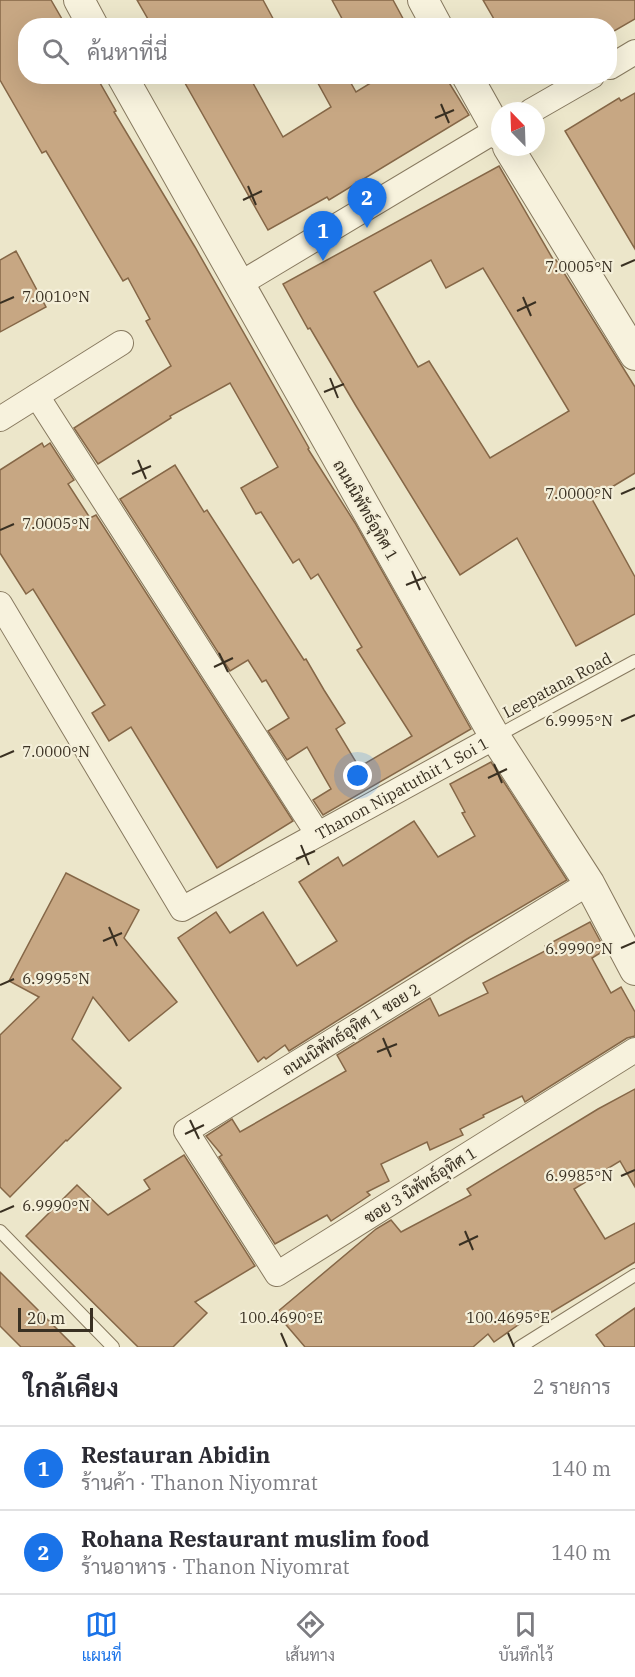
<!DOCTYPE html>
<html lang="th">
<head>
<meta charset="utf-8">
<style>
	:root { --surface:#fff; --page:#f2f2f3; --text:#2b2b33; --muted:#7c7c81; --line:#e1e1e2; --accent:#1a73e8 }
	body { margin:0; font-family:"IBM Plex Serif",Sarabun,serif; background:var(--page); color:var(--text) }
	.compass { position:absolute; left:491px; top:102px; width:54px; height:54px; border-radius:50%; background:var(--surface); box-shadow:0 6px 24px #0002; rotate:337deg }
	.scale { position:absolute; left:18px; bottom:15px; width:75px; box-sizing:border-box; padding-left:6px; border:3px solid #393022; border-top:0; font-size:16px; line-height:21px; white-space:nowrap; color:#393022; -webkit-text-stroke:4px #f4efd9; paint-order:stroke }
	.you { position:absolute; left:358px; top:776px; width:21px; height:21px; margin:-15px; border:4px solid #fff; border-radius:50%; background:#1a73e8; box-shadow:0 0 0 9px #1a73e833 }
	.badge { display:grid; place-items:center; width:39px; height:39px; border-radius:50%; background:var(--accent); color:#fff; font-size:20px; font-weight:700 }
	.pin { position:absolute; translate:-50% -50px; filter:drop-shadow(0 2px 3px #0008) }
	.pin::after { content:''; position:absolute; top:32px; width:21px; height:18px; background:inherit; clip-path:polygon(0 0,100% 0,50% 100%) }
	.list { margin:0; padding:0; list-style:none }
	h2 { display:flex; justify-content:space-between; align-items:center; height:78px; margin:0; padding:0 24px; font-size:26px }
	h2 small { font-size:20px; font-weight:400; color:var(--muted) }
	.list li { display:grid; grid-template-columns:39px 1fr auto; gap:18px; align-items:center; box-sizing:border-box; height:84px; padding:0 24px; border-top:2px solid var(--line) }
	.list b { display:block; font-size:22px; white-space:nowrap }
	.list p { margin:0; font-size:20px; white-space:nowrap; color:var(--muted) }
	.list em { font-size:20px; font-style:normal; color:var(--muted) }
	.icon { flex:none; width:33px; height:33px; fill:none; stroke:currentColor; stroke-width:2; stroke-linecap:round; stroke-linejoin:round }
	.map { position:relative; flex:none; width:635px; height:1347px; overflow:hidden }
	.search { position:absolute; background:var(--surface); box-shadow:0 6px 24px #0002; left:18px; right:18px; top:18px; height:66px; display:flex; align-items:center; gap:15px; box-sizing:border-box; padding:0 21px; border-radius:24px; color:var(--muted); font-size:22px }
	.sheet { height:246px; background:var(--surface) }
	nav { display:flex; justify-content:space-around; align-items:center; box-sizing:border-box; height:84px; border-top:2px solid var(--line); background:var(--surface); font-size:16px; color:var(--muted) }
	nav a { display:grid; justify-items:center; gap:3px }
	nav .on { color:var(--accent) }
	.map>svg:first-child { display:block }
	.building { fill:#c7a783; stroke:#856747; stroke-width:1.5; fill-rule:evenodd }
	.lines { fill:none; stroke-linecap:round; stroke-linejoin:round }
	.service-casing { stroke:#87795f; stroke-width:14 }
	.minor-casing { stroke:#87795f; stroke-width:26 }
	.tertiary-casing { stroke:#87795f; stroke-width:32 }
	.service { stroke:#f7f2dd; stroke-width:12 }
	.minor { stroke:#f7f2dd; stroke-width:24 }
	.tertiary { stroke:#f7f2dd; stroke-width:30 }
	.ticks { fill:none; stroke:#393022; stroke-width:2 }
	.labels { text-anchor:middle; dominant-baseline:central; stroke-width:4.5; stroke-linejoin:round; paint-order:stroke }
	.street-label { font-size:16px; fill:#393022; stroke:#f4efd9 }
	.ticks-label { font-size:15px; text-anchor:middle; fill:#393022; stroke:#f4efd9; stroke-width:4.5; stroke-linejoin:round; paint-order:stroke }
</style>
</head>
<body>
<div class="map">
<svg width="635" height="1347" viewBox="0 0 635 1347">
	<rect width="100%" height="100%" fill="#ece6ca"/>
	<g class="building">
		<path d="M 0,0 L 51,0 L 66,26 L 26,26 L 26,76 L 96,76 L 116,111 L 114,112 L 195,247 L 309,448 L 308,449 L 355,523 L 471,729 L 323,815 L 313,800 L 331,789 L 307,747 L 287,760 L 268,731 L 289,718 L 266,680 L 262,682 L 248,660 L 230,671 L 120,499 L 175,465 L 204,512 L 207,510 L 304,660 L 306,659 L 324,690 L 345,723 L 336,729 L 359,767 L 412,736 L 357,650 L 362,647 L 318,574 L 311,579 L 299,559 L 293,563 L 261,512 L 256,514 L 241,488 L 278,467 L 230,383 L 170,416 L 171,418 L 98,464 L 74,428 L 171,366 L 146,321 L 150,319 L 128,278 L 123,281 L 46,151 L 42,153 L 0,80 Z"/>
		<path d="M 137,0 L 263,0 L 277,26 L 152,26 Z"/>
		<path d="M 332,0 L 393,0 L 407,26 L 346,26 Z"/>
		<path d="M 483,0 L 635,0 L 635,19 L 609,34 L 609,26 L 498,26 Z"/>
		<path d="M 181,76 L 249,76 L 283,137 L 331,107 L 314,76 L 347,76 L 356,92 L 382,76 L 445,76 L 469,115 L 329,200 L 327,197 L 268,230 Z"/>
		<path d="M 635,93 L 635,249 L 565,131 L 619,98 L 621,101 Z"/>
		<path d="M 499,166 L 554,261 L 556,260 L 635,387 L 635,473 L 592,499 L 635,577 L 635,614 L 576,646 L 517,538 L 460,575 L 356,406 L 310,328 L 308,329 L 283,284 ZM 431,260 L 446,288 L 483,268 L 569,411 L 490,458 L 429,361 L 418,367 L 374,292 Z"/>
		<path d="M 16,251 L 46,307 L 0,332 L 0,260 Z"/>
		<path d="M 42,443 L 44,447 L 50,443 L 74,480 L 68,484 L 90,518 L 96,515 L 293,821 L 217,868 L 131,727 L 109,741 L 92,713 L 105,705 L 33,589 L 26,594 L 0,553 L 0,470 Z"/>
		<path d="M 491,762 L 567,880 L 467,939 L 289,1051 L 285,1045 L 266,1059 L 264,1057 L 258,1062 L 178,938 L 216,912 L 230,933 L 263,912 L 297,966 L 337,941 L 299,882 L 338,857 L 343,866 L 414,821 L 438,857 L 475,836 L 462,813 L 465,812 L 450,784 Z"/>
		<path d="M 66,873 L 139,910 L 124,938 L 177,1002 L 129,1041 L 93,997 L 72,1039 L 121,1088 L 67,1141 L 66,1140 L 10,1197 L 0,1187 L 0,1035 L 39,997 L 9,981 Z"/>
		<path d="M 590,922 L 605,950 L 592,958 L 611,993 L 621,987 L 635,1012 L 635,1036 L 627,1038 L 525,1102 L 522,1096 L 483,1115 L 484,1117 L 460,1129 L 463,1135 L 430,1150 L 427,1142 L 381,1164 L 389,1181 L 367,1192 L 370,1195 L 331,1221 L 327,1215 L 275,1244 L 219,1157 L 222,1155 L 206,1136 L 232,1119 L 240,1132 L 346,1071 L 337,1055 L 430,998 L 439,1016 L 488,993 L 483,983 L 547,950 L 545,946 Z"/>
		<path d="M 635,1089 L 635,1187 L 620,1161 L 574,1189 L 605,1239 L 635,1223 L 635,1262 L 542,1318 L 538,1311 L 494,1342 L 488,1334 L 473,1347 L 305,1347 L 276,1313 L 376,1229 L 391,1220 L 401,1232 L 471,1195 L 467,1189 L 598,1109 Z"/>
		<path d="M 184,1155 L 255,1266 L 195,1302 L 207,1313 L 173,1347 L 138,1347 L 26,1236 L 77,1185 L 108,1215 L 150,1189 L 144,1180 Z"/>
		<path d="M 0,1272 L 75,1347 L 21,1347 L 0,1326 Z"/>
		<path d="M 635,1308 L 635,1347 L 605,1347 L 596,1335 Z"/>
	</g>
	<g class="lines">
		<g class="service-casing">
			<g id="service">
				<path d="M 495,737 L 635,661"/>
				<path d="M 0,1231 L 113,1347"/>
				<path d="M 520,1347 L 635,1275"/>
			</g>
		</g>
		<g class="minor-casing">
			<g id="minor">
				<path d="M 610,67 L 635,52"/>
				<path d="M 531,111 L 592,76"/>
				<path d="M 238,285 L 500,128"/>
				<path d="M 37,396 L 317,833"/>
				<path d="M 0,419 L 121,343"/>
				<path id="s1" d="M 0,604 L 182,909 L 495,737"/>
				<path d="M 589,883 L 186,1131 L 277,1274 L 635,1050"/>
			</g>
		</g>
		<g class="tertiary-casing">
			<g id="tertiary">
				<path d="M 79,0 L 93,26"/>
				<path d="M 423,0 L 437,26"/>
				<path d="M 122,76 L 495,737 L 589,883 L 635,970"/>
				<path d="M 467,76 L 500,135"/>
				<path d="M 508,147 L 635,355"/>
			</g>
		</g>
		<use href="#service" class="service"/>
		<use href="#minor" class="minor"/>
		<use href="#tertiary" class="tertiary"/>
	</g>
	<path class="ticks" d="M 441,104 L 449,123M 435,118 L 454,110M 248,186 L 256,205M 243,200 L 262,191M 621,266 L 635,260M 523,297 L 531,316M 0,303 L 14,297M 517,311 L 536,302M 330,378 L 338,398M 324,392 L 344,384M 138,460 L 146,479M 132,474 L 151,466M 621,494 L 635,488M 0,530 L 14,524M 412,571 L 420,590M 406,585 L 426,577M 219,653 L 228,672M 214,667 L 233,658M 621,721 L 635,715M 0,757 L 14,751M 494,764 L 502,783M 488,778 L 507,769M 301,845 L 309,865M 296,859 L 315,851M 109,927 L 117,946M 103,941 L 122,933M 621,948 L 635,942M 0,985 L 14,979M 383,1038 L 391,1057M 377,1052 L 397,1044M 190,1120 L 199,1139M 185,1134 L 204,1125M 621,1176 L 635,1170M 0,1212 L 14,1206M 465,1231 L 473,1250M 459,1245 L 478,1236M 281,1333 L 287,1347M 508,1333 L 514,1347"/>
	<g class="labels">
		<g class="street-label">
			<text transform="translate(366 510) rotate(60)">ถนนนิพัทธ์อุทิศ 1</text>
			<text transform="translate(557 685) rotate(-28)">Leepatana Road</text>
			<text stroke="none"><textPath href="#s1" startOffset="606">Thanon Nipatuthit 1 Soi 1</textPath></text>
			<text transform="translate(351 1029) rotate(-32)">ถนนนิพัทธ์อุทิศ 1 ซอย 2</text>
			<text transform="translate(420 1185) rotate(-32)">ซอย 3 นิพัทธ์อุทิศ 1</text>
		</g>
	</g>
	<g class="ticks-label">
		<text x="579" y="272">7.0005°N</text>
		<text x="56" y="302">7.0010°N</text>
		<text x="579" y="499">7.0000°N</text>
		<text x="56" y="529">7.0005°N</text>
		<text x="579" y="726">6.9995°N</text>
		<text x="56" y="757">7.0000°N</text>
		<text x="579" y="954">6.9990°N</text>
		<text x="56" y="984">6.9995°N</text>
		<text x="579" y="1181">6.9985°N</text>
		<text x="56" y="1211">6.9990°N</text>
		<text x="281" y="1323">100.4690°E</text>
		<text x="508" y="1323">100.4695°E</text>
	</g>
</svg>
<svg class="compass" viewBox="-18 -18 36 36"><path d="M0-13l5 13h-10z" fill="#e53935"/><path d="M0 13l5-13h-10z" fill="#7c7c81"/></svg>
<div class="scale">20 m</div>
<div class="you"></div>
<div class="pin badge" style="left:323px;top:261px">1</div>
<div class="pin badge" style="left:367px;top:228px">2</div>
<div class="search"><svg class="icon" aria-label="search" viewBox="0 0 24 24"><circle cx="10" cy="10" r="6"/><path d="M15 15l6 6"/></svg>ค้นหาที่นี่</div>
</div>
<section class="sheet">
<h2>ใกล้เคียง<small>2 รายการ</small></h2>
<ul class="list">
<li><span class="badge">1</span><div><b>Restauran Abidin</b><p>ร้านค้า · Thanon Niyomrat</p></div><em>140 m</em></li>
<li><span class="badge">2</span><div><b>Rohana Restaurant muslim food</b><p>ร้านอาหาร · Thanon Niyomrat</p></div><em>140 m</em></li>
</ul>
</section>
<nav>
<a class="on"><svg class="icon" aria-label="map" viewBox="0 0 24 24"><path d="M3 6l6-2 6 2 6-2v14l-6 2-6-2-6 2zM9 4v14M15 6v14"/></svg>แผนที่</a>
<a><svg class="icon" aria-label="directions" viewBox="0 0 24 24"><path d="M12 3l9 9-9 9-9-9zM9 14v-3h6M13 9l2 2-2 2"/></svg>เส้นทาง</a>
<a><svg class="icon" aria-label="saved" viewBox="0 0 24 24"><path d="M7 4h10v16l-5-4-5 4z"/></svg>บันทึกไว้</a>
</nav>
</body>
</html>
